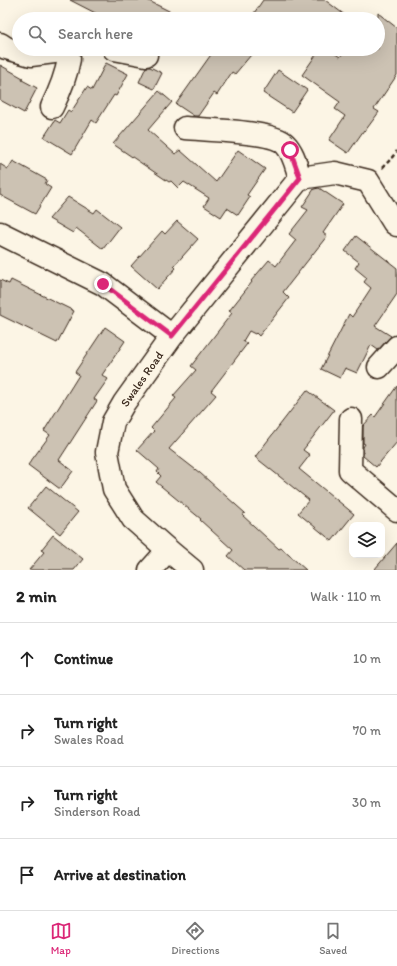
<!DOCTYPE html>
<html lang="en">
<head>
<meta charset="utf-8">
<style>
	:root { --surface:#fff; --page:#f6f6f6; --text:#222; --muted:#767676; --line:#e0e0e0; --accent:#db2777 }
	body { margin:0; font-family:Itim,sans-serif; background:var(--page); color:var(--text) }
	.controls { position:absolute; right:12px; bottom:12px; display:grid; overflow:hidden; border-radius:8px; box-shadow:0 4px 16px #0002 }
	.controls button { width:36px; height:36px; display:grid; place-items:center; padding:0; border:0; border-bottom:1px solid var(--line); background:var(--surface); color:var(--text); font:20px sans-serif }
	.stop { position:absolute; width:12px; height:12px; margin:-9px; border:3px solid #db2777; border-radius:50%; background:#fff }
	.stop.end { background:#db2777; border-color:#fff; box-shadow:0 1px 4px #0008 }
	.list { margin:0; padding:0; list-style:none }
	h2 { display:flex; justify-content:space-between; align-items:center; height:52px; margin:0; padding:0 16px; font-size:17px }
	h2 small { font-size:13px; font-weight:400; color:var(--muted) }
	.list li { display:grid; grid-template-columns:26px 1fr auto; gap:12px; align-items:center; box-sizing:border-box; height:72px; padding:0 16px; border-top:1px solid var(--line) }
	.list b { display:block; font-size:15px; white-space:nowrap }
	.list p { margin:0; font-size:13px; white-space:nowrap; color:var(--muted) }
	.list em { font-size:13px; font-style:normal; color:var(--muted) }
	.icon { flex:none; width:22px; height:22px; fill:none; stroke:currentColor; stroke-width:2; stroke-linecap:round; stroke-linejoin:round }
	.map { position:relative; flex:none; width:397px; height:570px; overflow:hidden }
	.search { position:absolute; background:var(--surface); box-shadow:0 4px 16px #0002; left:12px; right:12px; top:12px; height:44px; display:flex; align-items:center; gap:10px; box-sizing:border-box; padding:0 14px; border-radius:22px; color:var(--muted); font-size:15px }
	.sheet { height:340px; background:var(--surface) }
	nav { display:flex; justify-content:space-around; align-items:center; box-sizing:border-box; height:56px; border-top:1px solid var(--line); background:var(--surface); font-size:11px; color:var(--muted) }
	nav a { display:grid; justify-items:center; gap:2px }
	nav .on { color:var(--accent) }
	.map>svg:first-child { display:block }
	.building { fill:#ccc2b3; stroke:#3b2a1e }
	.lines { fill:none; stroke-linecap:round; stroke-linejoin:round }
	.minor-casing { stroke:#3b2a1e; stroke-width:25 }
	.path { stroke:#3b2a1e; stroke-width:2.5; stroke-dasharray:4 3; stroke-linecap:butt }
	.minor { stroke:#fcf5e5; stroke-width:22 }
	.route { stroke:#db2777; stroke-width:5 }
	.labels { text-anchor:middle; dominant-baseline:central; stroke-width:3; stroke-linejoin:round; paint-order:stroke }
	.street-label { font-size:12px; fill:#3b2a1e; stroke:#fcf5e5 }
</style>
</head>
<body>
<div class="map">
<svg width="397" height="570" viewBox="0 0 397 570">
	<rect width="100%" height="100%" fill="#fcf5e5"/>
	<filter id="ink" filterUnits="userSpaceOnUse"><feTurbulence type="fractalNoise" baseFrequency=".025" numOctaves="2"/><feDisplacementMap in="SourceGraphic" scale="8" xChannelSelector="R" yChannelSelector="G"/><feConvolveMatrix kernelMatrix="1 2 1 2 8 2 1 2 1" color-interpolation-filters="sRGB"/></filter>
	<g filter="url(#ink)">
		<g class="building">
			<path d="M 70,0 L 147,0 L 185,19 L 107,19 Z"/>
			<path d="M 263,0 L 325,0 L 350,19 L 250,19 Z"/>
			<path d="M 378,13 L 397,28 L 397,75 L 374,109 L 379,112 L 365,131 L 364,130 L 348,153 L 329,140 L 345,116 L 335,109 L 340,102 L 302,75 L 320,49 L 328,49 L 340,57 L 346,49 L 378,49 Z"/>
			<path d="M 215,49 L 256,49 L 235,74 L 232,72 L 217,95 L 214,93 L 198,116 L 194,116 L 176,104 Z"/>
			<path d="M 106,63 L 128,74 L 116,96 L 114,95 L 96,123 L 92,120 L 72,154 L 44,137 L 55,120 L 60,123 L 68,110 L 71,112 L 87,87 L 92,90 Z"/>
			<path d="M 0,65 L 23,78 L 22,80 L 37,88 L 24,113 L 0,100 Z"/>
			<path d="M 146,67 L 150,67 L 162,73 L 154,89 L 139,82 Z"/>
			<path d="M 278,70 L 307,90 L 292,112 L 263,93 Z"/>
			<path d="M 159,91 L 172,102 L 148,130 L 175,154 L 180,150 L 216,182 L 238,150 L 265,169 L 247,195 L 250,197 L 238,215 L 227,208 L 221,217 L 204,206 L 209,198 L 184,182 L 178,188 L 171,181 L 169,182 L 113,144 Z"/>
			<path d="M 13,161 L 47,180 L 45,184 L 51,188 L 35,214 L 0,195 L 0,164 L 8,169 Z"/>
			<path d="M 319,188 L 343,204 L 323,233 L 327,236 L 283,292 L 289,298 L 259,336 L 256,333 L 255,334 L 249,331 L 243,341 L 247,344 L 211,391 L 216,395 L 169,449 L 200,473 L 245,513 L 242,515 L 279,549 L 281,548 L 306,570 L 244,570 L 228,556 L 233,550 L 200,520 L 201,519 L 156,482 L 161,476 L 157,472 L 159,469 L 137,450 L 154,431 L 151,428 L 176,398 L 173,396 L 196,370 L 191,366 L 232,313 L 229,311 L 252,282 L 251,281 L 269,260 L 276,266 L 296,240 L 289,234 L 308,210 L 302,207 L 314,189 Z"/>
			<path d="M 68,197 L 94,213 L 97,209 L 120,227 L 103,249 L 76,228 L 73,233 L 49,219 Z"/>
			<path d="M 177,221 L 198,239 L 174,266 L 176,268 L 157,289 L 131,266 L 162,231 L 165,234 Z"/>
			<path d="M 356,236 L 397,268 L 397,294 L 375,326 L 391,336 L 378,350 L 371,345 L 357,373 L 345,368 L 340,378 L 321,369 L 349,314 L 352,317 L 371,288 L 364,282 L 367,278 L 355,268 L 359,262 L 345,251 Z"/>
			<path d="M 0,280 L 9,284 L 11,280 L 74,311 L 57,343 L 0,315 Z"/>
			<path d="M 105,327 L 125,341 L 102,375 L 108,379 L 94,399 L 97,401 L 59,460 L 73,471 L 60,489 L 28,465 L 50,435 L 44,431 L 79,375 L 75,372 Z"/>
			<path d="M 397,386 L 397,442 L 376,467 L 363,456 L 363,447 L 365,444 L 363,443 L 363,426 L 373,415 L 375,417 Z"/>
			<path d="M 307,390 L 334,410 L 303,450 L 310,455 L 299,469 L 354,514 L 332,541 L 298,513 L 309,500 L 255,457 Z"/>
			<path d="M 46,486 L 78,512 L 60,534 L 28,508 Z"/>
			<path d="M 53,535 L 83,559 L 74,570 L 29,570 L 44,552 L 41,550 Z"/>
			<path d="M 397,543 L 397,570 L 374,570 Z"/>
		</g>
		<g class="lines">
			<g class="minor-casing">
				<g id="minor">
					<path d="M 0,44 L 6,48 L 31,55 L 62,51 L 65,49"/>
					<path d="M 114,49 L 146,55"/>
					<path d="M 52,107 C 60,91 66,76 69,59 L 62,51"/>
					<path d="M 185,128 C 205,130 273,131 285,144 C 294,153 296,166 300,178"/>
					<path d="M 0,233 L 103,284 L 172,336"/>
					<path d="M 379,367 L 397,347"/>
					<path d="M 351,419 L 350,470 L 397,510"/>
					<path d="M 150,570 L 168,550"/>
					<path d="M 192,570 L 168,550 L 133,519 L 114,489 L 107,452 L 113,422 L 124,403 L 172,336 L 300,178 L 335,173 L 368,181 L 394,223 L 397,225"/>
				</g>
			</g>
			<path class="path" d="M 382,168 L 390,160 L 397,151"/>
			<use href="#minor" class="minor"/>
		</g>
	</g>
	<g class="lines" filter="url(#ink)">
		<path class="route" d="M 103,284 L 172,336 L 300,178 L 290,150"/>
	</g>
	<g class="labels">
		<g class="street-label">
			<text transform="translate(142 379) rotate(-55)">Swales Road</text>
		</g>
	</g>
</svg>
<div class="controls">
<button><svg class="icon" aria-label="layers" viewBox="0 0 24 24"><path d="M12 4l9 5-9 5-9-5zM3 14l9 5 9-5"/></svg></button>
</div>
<div class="stop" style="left:290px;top:150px"></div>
<div class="stop end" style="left:103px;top:284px"></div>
<div class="search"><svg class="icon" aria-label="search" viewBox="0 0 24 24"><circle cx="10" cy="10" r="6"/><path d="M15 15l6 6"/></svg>Search here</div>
</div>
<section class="sheet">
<h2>2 min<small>Walk · 110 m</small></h2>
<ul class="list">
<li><svg class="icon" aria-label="ahead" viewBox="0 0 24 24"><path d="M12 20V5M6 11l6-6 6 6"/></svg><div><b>Continue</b></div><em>10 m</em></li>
<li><svg class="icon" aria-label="right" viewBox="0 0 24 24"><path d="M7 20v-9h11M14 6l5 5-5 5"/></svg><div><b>Turn right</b><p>Swales Road</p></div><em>70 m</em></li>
<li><svg class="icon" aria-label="right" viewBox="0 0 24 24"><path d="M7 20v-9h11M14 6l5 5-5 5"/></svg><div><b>Turn right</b><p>Sinderson Road</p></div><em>30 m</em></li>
<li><svg class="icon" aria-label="arrive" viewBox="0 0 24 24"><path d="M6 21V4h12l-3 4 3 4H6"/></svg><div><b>Arrive at destination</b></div></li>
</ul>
</section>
<nav>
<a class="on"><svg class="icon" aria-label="map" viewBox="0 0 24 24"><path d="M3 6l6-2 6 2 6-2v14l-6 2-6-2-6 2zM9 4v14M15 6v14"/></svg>Map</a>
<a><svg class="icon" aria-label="directions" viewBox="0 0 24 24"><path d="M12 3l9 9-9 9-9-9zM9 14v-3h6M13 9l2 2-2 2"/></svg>Directions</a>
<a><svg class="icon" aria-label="saved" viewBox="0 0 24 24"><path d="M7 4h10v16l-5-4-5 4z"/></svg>Saved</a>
</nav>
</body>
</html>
